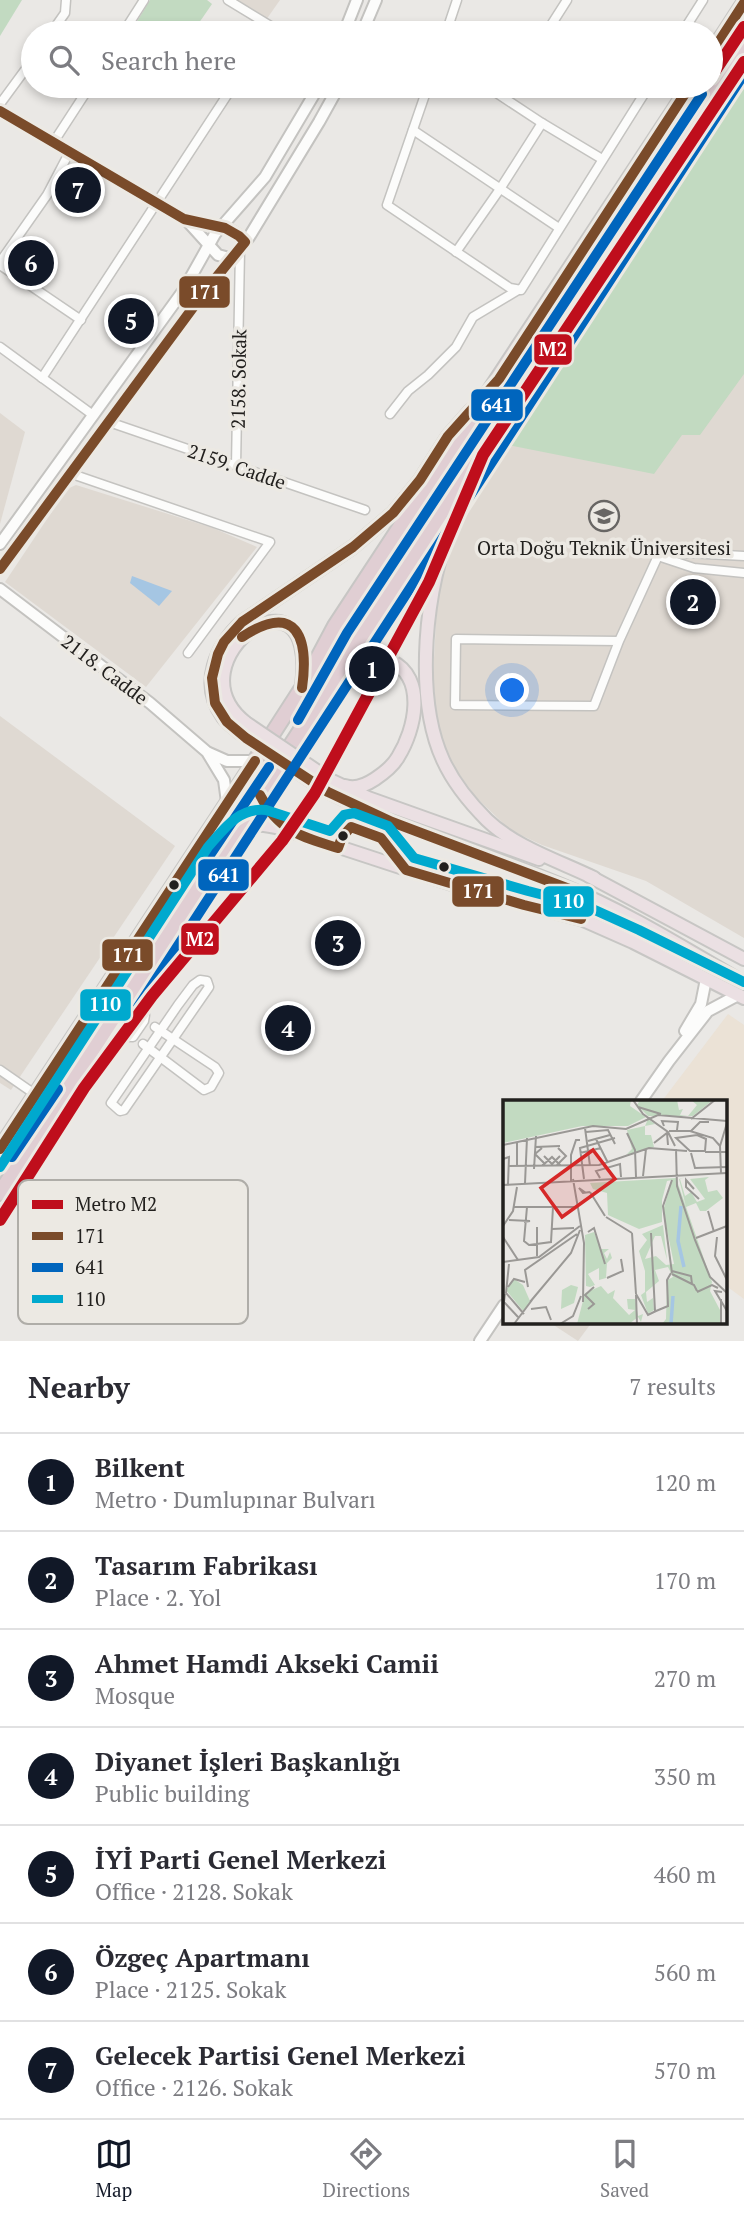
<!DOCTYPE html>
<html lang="en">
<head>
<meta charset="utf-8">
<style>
	:root { --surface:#fff; --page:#f7f7f7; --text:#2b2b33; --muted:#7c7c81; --line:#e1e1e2; --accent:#111827 }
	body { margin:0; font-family:"PT Serif",serif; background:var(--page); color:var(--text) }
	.you { position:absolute; left:513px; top:691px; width:24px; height:24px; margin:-18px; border:5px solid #fff; border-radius:50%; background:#1a73e8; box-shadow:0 0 0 10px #1a73e833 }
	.badge { display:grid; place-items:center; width:46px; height:46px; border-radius:50%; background:var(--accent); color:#fff; font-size:23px; font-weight:700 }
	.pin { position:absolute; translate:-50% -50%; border:4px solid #fff; box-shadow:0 2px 7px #0006 }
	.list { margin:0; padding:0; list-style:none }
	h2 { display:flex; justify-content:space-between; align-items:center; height:91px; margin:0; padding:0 28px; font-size:30px }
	h2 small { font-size:23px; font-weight:400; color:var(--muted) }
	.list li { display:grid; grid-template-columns:46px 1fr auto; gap:21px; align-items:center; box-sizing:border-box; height:98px; padding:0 28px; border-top:2px solid var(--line) }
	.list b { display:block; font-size:26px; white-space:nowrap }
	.list p { margin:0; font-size:23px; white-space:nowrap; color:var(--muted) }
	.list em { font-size:23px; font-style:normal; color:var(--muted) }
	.icon { flex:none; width:38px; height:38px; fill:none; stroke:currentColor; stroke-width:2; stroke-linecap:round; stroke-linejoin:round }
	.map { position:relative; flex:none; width:744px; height:1341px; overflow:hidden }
	.search { position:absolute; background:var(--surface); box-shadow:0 4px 10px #0003; left:21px; right:21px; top:21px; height:77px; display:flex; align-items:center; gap:18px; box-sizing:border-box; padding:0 24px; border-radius:38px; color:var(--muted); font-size:26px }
	.sheet { height:777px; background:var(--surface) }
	nav { display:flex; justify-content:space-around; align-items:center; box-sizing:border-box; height:98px; border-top:2px solid var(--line); background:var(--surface); font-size:19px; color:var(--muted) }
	nav a { display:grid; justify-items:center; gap:4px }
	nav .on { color:var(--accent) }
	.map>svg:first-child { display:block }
	.built { fill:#dfd9d2 }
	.medical { fill:#ebe2d6 }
	.green { fill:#c2dac1 }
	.water { fill:#a5c6e3 }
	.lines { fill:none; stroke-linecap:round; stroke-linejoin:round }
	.street-casing { stroke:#c4c3c0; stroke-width:11 }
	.secondary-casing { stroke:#c4c3c0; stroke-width:14 }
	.primary-casing { stroke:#c7c6c4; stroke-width:16 }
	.highway-casing { stroke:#c7c6c4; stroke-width:18 }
	.street { stroke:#fcfcfb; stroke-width:8 }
	.secondary { stroke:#fcfcfb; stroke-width:10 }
	.primary { stroke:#ebe0e3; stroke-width:12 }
	.highway { stroke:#e0ced3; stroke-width:14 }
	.primary-bridge-casing { stroke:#c7c6c4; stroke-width:16; stroke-linecap:butt }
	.primary-bridge { stroke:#ebe0e3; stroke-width:12 }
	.bus-1-casing { stroke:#ece9e3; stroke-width:16 }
	.bus-2-casing { stroke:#ece9e3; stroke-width:16 }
	.bus-3-casing { stroke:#ece9e3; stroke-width:16 }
	.bus-1 { stroke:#7a4b2a; stroke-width:10 }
	.bus-2 { stroke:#0065bd; stroke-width:10 }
	.bus-3 { stroke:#00a9ce; stroke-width:10 }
	.metro-1-casing { stroke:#ece9e3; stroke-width:18 }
	.metro-1 { stroke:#bf0e1c; stroke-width:12 }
	.bus-dot { fill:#22201e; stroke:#ece9e3; stroke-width:2.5 }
	.labels { text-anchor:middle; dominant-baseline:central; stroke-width:7; stroke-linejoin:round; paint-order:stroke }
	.street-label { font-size:19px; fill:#22201e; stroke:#ece9e3 }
	.poi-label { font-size:19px; fill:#22201e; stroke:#ece9e3 }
	.inset-river { fill:none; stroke:#a5c6e3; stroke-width:3.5 }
	.inset-road { fill:none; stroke:#9a9895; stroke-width:2 }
	.view { fill:#d62828; fill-opacity:0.15; stroke:#d62828; stroke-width:3.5 }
	.inset-edge { fill:none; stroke:#22201e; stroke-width:3.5 }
	.key { fill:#ece9e3; stroke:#afada8; stroke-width:2 }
	.key-label { font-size:19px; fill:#22201e }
	.line-badge { stroke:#ece9e3; stroke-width:2.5 }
	.badge-label { font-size:19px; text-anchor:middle; font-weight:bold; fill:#fff }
</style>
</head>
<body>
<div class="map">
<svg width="744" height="1341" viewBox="0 0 744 1341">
	<rect width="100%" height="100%" fill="#eae8e5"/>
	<g class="built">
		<path d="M 235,0 L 280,0 L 266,20 Z"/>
		<path d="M 744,77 L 744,938 L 646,881 L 542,845 L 510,830 L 476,797 L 451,763 L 442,739 L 436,712 L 433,676 L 437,605 L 444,567 L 454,534 L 473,498 L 479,495 L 479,488 L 504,447 L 507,446 Z"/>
		<path d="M 0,413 L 25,432 L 0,524 Z"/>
		<path d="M 76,485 L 213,528 L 257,547 L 146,687 L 5,582 L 67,489 Z"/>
		<path d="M 0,716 L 175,846 L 11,1090 L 0,1083 Z"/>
		<path d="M 549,1322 L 592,1322 L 578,1341 Z"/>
	</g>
	<path class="medical" d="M 728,1014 L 744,1025 L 744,1299 L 725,1285 L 725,1101 L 662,1101 Z"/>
	<g class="green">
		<path d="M 0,0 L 22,0 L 0,36 Z"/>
		<path d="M 150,0 L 207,0 L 212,4 L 192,33 L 130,33 Z"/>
		<path d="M 744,77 L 744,374 L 700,435 L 682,435 L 654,474 L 508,445 Z"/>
	</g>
	<path class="water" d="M 132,576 L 172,591 L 159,606 L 130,583 Z"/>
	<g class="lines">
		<g class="street-casing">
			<g id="street">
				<path d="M 228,0 L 282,33"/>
				<path d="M 51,33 L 65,13 L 66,0"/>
				<path d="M 123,33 L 144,0"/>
				<path d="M 446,33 L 457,0"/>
				<path d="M 546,33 L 567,0"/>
				<path d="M 682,33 L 703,0"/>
				<path d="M 428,86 L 387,205 L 510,288 L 521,290 L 649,86"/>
				<path d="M 486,86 L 542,123 L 602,159"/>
				<path d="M 505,98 L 512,86"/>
				<path d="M 0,104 L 33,59"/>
				<path d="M 413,130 L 559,228"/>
				<path d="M 53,143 L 90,86"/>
				<path d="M 456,252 L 500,189 L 542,123"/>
				<path d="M 0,262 L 47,195 L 69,153"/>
				<path d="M 0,265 L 81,320"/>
				<path d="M 0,347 L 93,415"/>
				<path d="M 42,378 L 233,86"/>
				<path d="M 390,414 L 408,391 L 428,375 L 456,347 L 473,317 L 518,290"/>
				<path d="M 109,422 L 365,510"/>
				<path d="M 236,466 L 240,250"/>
				<path d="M 72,474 L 270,542 L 188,653"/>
				<path d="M 658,556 L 694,568 L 744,573"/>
				<path d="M 661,556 L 688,553 L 744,556"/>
				<path d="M 619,641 L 456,639 L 455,705 L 594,706 L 619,641 L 658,556"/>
				<path d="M 200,980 L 207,981 L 209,987 L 124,1110 L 120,1111 L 111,1103 L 178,1005 L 193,985 Z"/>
				<path d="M 102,1036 L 133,1037 L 144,1021 L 145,1015 L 132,992"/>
				<path d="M 143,1044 L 204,1090 L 211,1087 L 219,1073 L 215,1067 L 155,1027"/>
				<path d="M 0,1070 L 36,1095"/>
			</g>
		</g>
		<g class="secondary-casing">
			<g id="secondary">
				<path d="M 344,33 L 357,0"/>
				<path d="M 362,33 L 376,0"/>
				<path d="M 0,111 L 184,219 C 206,227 231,222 245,242"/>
				<path d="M 189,223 L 218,255 L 233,259"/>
				<path d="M 0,544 L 183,291 L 215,234 L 265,177 L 319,86"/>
				<path d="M 0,569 L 206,290 L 249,237 L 319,122 L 339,86"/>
				<path d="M 0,589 L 150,703 L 207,752 L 224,780 L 227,802"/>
				<path d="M 209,753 L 227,761 L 255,761"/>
				<path d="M 685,1031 L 701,1004 L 706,979"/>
				<path d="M 641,1101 L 669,1061 L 708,1011 L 738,995"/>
				<path d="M 480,1341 L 504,1305"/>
			</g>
		</g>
		<g class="primary-casing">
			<g id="primary">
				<path d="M 494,441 C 482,469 466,494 453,522 C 425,584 414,697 443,760 C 453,782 470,803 487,820 C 515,847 559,861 594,878"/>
				<path d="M 330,695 C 340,683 350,668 365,661 C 372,658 383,658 391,661 C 427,678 415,730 398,757 C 393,766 384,773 375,779 C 366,785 356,790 345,786"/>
				<path d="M 246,723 C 167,661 319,551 302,686"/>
				<path d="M 239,732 C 234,727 227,723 223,717 C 199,684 216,646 242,622 L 353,547 L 393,513 L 420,480 L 448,436 L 471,410"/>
				<path d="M 330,780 L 368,798 L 539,859"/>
				<path d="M 323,789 C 399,829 482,852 561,885 C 625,911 684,948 744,983"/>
				<path d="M 260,795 L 273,819 L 284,829"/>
				<path d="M 236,837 C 251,820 264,824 284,829 L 464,888 L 581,919 L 633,942 L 744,998"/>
				<path d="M 589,876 L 744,959"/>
			</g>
		</g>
		<g class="highway-casing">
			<g id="highway">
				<path d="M 711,54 L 744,3"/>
				<path d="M 0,1149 L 255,761 L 302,688 L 335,626 L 690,86"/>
				<path d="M 0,1193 L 744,48"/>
			</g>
		</g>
		<use href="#street" class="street"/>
		<use href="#secondary" class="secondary"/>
		<use href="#primary" class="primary"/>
		<use href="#highway" class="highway"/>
		<g class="primary-bridge-casing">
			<g id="primary-bridge">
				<path d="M 246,723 L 330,780"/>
				<path d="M 239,732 L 323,789"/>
			</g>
		</g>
		<use href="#primary-bridge" class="primary-bridge"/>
		<g class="bus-1-casing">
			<g id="bus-1">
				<path d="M 711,54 L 744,3"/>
				<path d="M 0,111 L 184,219 L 225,228 L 239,236 L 245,242 L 206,290 L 0,569"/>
				<path d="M 242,637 C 297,601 309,638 302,688"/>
				<path d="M 260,795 C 278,831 302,837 338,848 L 342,837 L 351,827 L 381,838 L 406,870 L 524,905 L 581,919 L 588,896 L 392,822 L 328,792 L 246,738 L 227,722 L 215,703 L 212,678 L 218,654 L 224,642 L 242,622 L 353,547 L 393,513 L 420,480 L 448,436 L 499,379 L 690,86"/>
				<path d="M 0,1149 L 255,761"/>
			</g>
		</g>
		<g class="bus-2-casing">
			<g id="bus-2">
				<path d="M 298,720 L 347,633 L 702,94"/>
				<path d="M 208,858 L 269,767"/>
				<path d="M 12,1157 L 58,1089"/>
				<path d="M 12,1201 L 744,74"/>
			</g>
		</g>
		<g class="bus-3-casing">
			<path id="bus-3" d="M 0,1167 L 208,847 C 224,829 239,807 266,810 L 330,831 L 344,815 L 354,813 L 388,826 L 414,858 L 528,891 L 586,906 L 639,930 L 744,982"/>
		</g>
		<use href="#bus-1" class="bus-1"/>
		<use href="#bus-2" class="bus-2"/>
		<use href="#bus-3" class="bus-3"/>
		<g class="metro-1-casing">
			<g id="metro-1">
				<path d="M 711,77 L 744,27"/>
				<path d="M 0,1220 L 84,1088 L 152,996 L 282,841 L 315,793 L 429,582 L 483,455 L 744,62"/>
			</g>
		</g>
		<use href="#metro-1" class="metro-1"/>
	</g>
	<defs>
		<g id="university-ring" transform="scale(1.575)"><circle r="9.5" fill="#ece9e3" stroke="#686664" stroke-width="1.5"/><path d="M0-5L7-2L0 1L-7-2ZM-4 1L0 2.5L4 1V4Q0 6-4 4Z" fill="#686664"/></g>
	</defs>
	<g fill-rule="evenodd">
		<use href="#university-ring" x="604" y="516"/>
	</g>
	<g class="bus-dot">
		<circle cx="343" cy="836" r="6"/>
		<circle cx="444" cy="867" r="6"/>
		<circle cx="174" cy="885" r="6"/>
	</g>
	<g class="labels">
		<g class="street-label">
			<text transform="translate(238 379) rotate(-89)">2158. Sokak</text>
			<text transform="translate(237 466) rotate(19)">2159. Cadde</text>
			<text transform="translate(105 669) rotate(37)">2118. Cadde</text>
		</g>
		<g class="poi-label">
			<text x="604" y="547">Orta Doğu Teknik Üniversitesi</text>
		</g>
	</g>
	<g transform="translate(503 1100)">
		<rect width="224" height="224" fill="#eae8e5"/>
		<path d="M 0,0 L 128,0 L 127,6 L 143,17 L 125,26 L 79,26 L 0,43 ZM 137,0 L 174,0 L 176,10 L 180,9 L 177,15 L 185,16 L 194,5 L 188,0 L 210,0 L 190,16 L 145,16 L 134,5 ZM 145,19 L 152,24 L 142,26 L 142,35 L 148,35 L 151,47 L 123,55 L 129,49 L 124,30 L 142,26 ZM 183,77 L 177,79 L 182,96 L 188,92 L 194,102 L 202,99 L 187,79 L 206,77 L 202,80 L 205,92 L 214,90 L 220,98 L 203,111 L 197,111 L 193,103 L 183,107 L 176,79 ZM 173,78 L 209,182 L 207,191 L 217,210 L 217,224 L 159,224 L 163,219 L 164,180 L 170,177 L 165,167 L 152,170 L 156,181 L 143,192 L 144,202 L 150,198 L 151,210 L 145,214 L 138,195 L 142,192 L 142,171 L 136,151 L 144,140 L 139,134 L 160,125 L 164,160 L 158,136 L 152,136 L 142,159 L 153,156 L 163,165 L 171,164 L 160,111 L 169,80 L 164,81 L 159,100 L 159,122 L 136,129 L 105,115 L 104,93 L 90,89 L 87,83 ZM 91,132 L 98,149 L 106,149 L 101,153 L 104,159 L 107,152 L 109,158 L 104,163 L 103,178 L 96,180 L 96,168 L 85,174 L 92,185 L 87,187 L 83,186 L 82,135 ZM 11,179 L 20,185 L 27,201 L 21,212 L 3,190 ZM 68,185 L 75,187 L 71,203 L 58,209 L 59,190 ZM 98,186 L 105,194 L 112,190 L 110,198 L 126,215 L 132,210 L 125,209 L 124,199 L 132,199 L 135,216 L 140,214 L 138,222 L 135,217 L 126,224 L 74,224 L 82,193 Z" fill="#c2dac1"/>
		<path class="inset-river" d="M 178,106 L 175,141 L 181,167M 168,224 L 170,196"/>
		<path class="inset-road" d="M 130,0 L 140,14 L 165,32 L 172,46M 135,7 L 158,14M 188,19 L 212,0M 161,26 L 159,21 L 175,22 L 174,30M 82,28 L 87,66M 166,31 L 187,31 L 210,38 L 217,46 L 218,73M 188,31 L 197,22 L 206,22M 83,32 L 105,30 L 112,44M 124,33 L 132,50 L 133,77M 194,35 L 203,39 L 202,51 L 187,51 L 173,38 ZM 93,39 L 105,63M 85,41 L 107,35M 151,43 L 164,33 L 165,45M 0,45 L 90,26 L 123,29 L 155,15 L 224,21M 217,46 L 224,23M 32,47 L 57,46M 39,48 L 32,54 L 41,63M 173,49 L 174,86 L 192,140 L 207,177 L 224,193M 202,52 L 224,52M 77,53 L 98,48M 188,53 L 192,68 L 224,67M 41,56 L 49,64 L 57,56M 0,59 L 6,57 L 5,84M 54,65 L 63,56 L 55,48M 6,66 L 96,65 L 146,48 L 184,51M 14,66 L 14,42M 39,66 L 49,57 L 58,66M 31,69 L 33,36M 140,76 L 143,49M 97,78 L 93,71 L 117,64 L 118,77M 70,79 L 81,143 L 80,202M 81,79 L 77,48 L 112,38M 68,82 L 68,55 L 73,40 L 77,40M 22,83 L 24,38M 0,85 L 224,73M 191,89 L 183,80 L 183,87 L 196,99M 87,92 L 102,116M 83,93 L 76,88 L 80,93 L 87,92M 11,107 L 72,107M 24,107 L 21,141 L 26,145 L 48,142 L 50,107M 205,111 L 211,132M 103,117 L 129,133M 6,120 L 27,121 L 21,122M 0,126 L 10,111 L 14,87M 34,127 L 34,156M 49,129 L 71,128M 85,132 L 91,128 L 102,164M 129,133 L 133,194M 148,133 L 152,211M 0,137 L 15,160M 214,137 L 212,156 L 224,180M 193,138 L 224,126M 0,162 L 36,157 L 77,126M 6,164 L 3,193 L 21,214M 169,171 L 188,176 L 189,184M 169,173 L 160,106 L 169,80M 169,174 L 191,185 L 194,191M 104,178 L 120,171 L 118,159M 5,187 L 11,179 L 22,182M 25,187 L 22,170 L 74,134M 194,192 L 209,185 L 215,188M 219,192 L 212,191 L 224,211M 2,194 L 1,202 L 15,217M 133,194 L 145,215 L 153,211M 133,195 L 134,224M 218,199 L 218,224M 27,202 L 68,153 L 77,130M 28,209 L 43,207 L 48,220M 85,209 L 91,204 L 82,195 L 91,187M 153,211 L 165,206 L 164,180 L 168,173M 11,224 L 29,200M 57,224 L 70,216 L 78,196"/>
		<path class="view" d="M 90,50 L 112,79 L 59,117 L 38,88 Z"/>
		<rect width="224" height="224" class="inset-edge"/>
	</g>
	<rect x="18" y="1180" width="230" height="144" rx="10" class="key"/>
	<rect x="32" y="1200" width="31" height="9" fill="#bf0e1c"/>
	<rect x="32" y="1232" width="31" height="8" fill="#7a4b2a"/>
	<rect x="32" y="1263" width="31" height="9" fill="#0065bd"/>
	<rect x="32" y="1295" width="31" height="8" fill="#00a9ce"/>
	<g class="key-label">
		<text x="75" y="1211">Metro M2</text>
		<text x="75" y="1243">171</text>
		<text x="75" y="1274">641</text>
		<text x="75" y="1306">110</text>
	</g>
	<g class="line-badge">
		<rect x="178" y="275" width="53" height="34" rx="7" fill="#7a4b2a"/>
		<rect x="533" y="333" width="40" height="33" rx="7" fill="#bf0e1c"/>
		<rect x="470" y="388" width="54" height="34" rx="7" fill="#0065bd"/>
		<rect x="197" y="858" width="53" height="34" rx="7" fill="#0065bd"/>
		<rect x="451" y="875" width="54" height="33" rx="7" fill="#7a4b2a"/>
		<rect x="542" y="885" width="53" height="33" rx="7" fill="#00a9ce"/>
		<rect x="180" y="922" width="40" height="34" rx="7" fill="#bf0e1c"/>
		<rect x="101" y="938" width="53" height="34" rx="7" fill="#7a4b2a"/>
		<rect x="79" y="988" width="53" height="34" rx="7" fill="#00a9ce"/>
	</g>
	<g class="badge-label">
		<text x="205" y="299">171</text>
		<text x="553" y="356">M2</text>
		<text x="497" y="412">641</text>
		<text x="224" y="882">641</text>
		<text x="478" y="898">171</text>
		<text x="568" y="908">110</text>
		<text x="200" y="946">M2</text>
		<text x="128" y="962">171</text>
		<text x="105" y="1011">110</text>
	</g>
</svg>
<div class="you"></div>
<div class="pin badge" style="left:372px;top:669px">1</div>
<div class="pin badge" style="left:693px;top:602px">2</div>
<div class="pin badge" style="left:338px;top:943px">3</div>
<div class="pin badge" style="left:288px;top:1028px">4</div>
<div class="pin badge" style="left:131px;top:321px">5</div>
<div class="pin badge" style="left:31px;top:263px">6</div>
<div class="pin badge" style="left:78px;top:190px">7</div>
<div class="search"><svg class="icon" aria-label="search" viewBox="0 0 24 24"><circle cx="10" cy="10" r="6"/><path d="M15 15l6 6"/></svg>Search here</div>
</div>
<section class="sheet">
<h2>Nearby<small>7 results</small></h2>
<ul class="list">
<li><span class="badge">1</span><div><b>Bilkent</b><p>Metro · Dumlupınar Bulvarı</p></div><em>120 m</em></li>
<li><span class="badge">2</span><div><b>Tasarım Fabrikası</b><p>Place · 2. Yol</p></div><em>170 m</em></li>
<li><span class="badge">3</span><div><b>Ahmet Hamdi Akseki Camii</b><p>Mosque</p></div><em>270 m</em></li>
<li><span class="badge">4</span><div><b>Diyanet İşleri Başkanlığı</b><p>Public building</p></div><em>350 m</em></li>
<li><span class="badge">5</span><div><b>İYİ Parti Genel Merkezi</b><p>Office · 2128. Sokak</p></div><em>460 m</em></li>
<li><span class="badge">6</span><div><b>Özgeç Apartmanı</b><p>Place · 2125. Sokak</p></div><em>560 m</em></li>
<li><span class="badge">7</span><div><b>Gelecek Partisi Genel Merkezi</b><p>Office · 2126. Sokak</p></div><em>570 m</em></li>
</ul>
</section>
<nav>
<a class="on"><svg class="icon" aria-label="map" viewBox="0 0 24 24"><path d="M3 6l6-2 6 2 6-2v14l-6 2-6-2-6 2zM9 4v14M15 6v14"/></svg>Map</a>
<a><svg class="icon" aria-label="directions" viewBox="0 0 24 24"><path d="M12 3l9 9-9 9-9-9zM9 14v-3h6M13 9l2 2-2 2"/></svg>Directions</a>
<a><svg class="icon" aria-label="saved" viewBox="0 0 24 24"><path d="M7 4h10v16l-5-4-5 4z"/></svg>Saved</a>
</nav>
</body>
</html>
